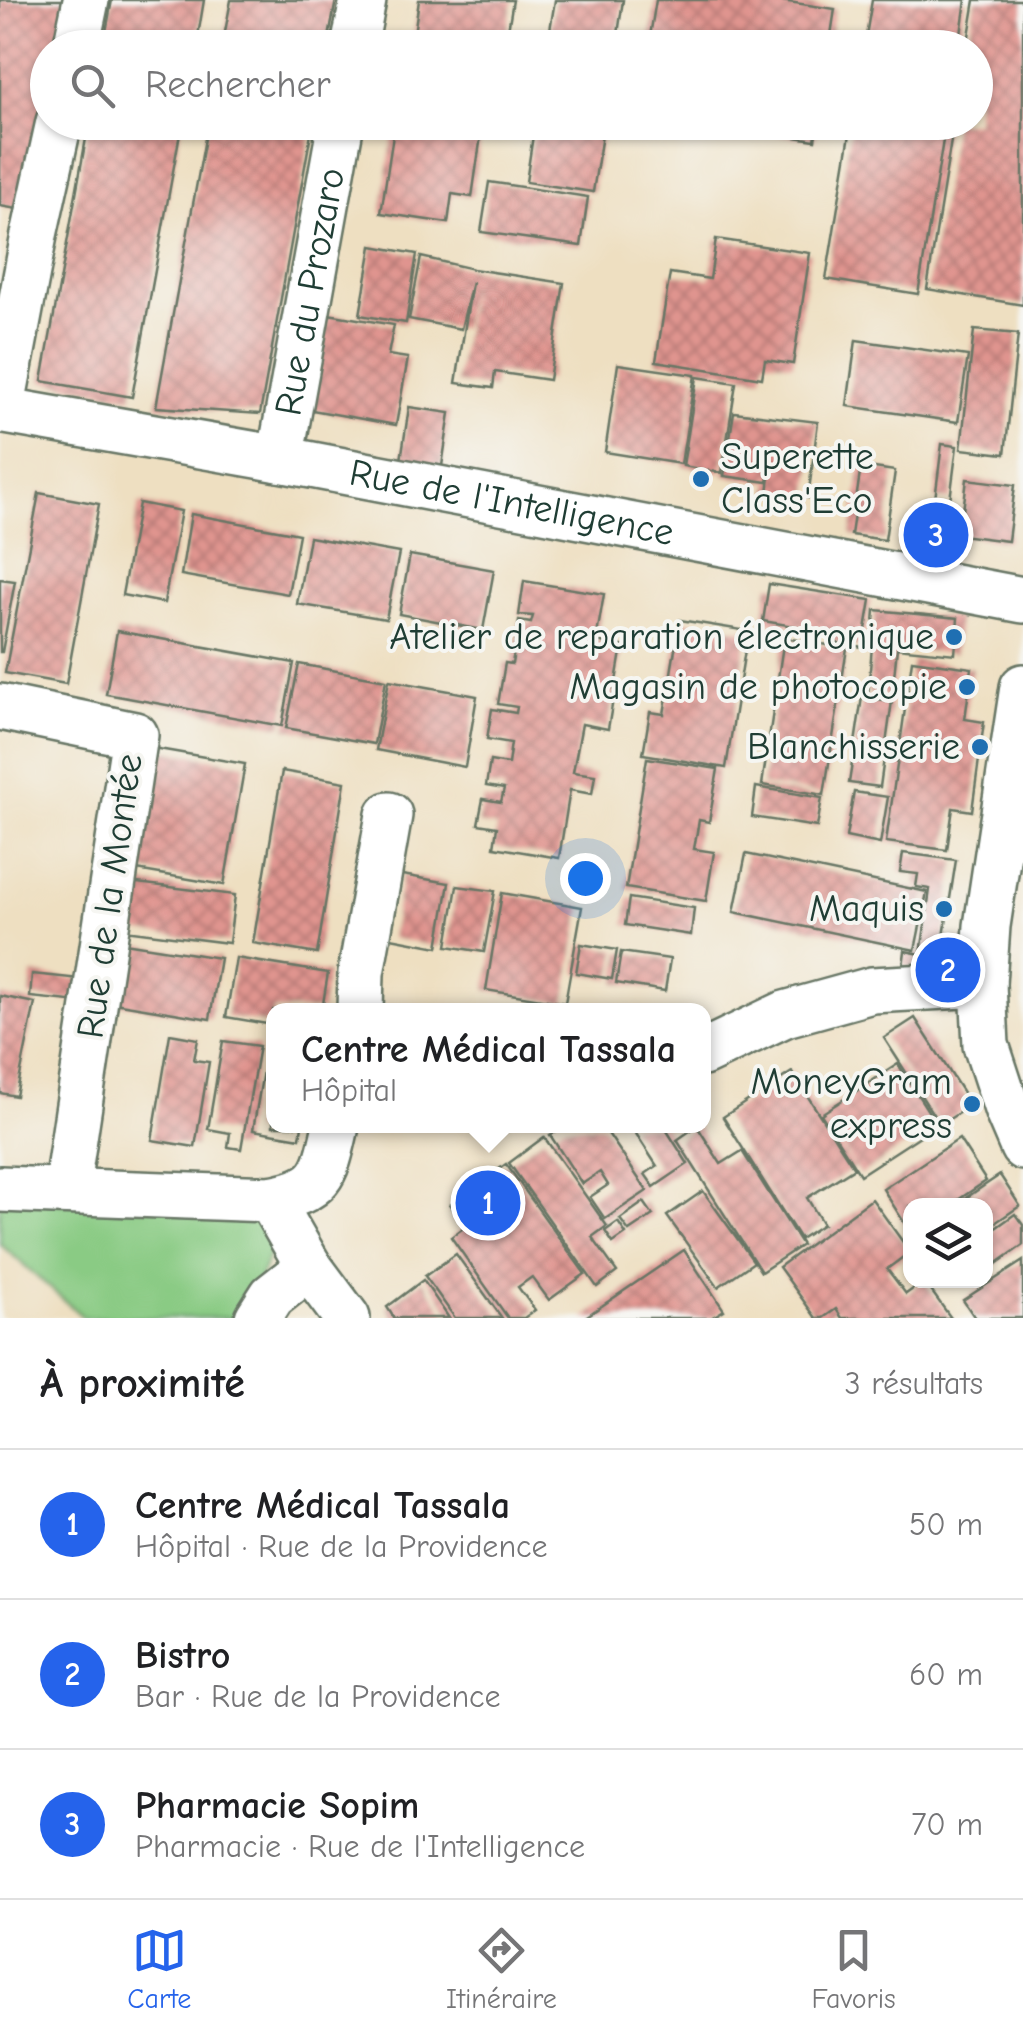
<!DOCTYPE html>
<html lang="fr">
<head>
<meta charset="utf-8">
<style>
	:root { --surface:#fff; --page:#f2f2f2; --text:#202124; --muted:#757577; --line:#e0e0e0; --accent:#2563eb }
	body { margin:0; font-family:"Comic Neue",sans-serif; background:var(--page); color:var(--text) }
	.controls { position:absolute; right:30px; bottom:30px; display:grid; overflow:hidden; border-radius:20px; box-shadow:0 2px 8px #0004 }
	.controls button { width:90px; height:90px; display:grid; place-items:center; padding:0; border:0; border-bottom:2px solid var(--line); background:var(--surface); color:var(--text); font:50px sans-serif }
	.you { position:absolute; left:585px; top:878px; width:35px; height:35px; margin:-25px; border:8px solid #fff; border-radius:50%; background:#1a73e8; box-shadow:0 0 0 15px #1a73e833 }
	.badge { display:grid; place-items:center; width:65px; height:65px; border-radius:50%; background:var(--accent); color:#fff; font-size:32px; font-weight:700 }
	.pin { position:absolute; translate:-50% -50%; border:5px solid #fff; box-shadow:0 2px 10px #0006 }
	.popup { position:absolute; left:266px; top:1003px; width:445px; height:130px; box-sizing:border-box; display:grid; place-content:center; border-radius:20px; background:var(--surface); filter:drop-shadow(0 2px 8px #0005); font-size:32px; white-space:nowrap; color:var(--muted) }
	.popup b { font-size:38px; color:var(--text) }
	.popup::after { content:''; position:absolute; left:50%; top:100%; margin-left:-20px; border:20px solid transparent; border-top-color:var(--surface) }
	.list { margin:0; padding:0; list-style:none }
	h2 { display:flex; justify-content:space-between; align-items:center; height:130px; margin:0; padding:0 40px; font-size:42px }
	h2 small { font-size:32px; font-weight:400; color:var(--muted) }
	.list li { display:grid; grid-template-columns:65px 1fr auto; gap:30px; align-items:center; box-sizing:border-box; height:150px; padding:0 40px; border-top:2px solid var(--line) }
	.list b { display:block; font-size:38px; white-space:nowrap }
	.list p { margin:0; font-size:32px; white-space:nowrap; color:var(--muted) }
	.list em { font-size:32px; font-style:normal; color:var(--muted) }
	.icon { flex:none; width:55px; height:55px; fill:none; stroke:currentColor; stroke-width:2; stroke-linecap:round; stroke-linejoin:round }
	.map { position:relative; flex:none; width:1023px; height:1318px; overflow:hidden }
	.search { position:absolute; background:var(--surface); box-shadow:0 2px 8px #0004; left:30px; right:30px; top:30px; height:110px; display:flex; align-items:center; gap:25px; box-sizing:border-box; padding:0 35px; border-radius:55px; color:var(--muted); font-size:38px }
	.sheet { height:580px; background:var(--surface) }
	nav { display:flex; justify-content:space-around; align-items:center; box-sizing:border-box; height:140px; border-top:2px solid var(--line); background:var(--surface); font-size:28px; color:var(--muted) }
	nav a { display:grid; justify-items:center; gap:5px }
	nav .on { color:var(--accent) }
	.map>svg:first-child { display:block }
	.green { fill:#8acb84; stroke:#54845c; stroke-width:2.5 }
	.building { fill:url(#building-cross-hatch) }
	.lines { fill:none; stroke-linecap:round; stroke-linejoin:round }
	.minor-casing { stroke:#677665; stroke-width:50 }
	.minor { stroke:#fff; stroke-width:45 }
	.poi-dot { fill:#1f6fb2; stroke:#f6f6f2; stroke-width:4 }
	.labels { text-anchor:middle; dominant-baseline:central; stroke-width:8; stroke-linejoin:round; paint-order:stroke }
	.street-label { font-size:38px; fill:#1f3d34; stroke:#f6f6f2 }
	.poi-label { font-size:38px; fill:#1f3d34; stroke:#f6f6f2; text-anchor:end }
</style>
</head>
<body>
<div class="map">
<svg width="1023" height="1318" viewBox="0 0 1023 1318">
	<defs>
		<pattern id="building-cross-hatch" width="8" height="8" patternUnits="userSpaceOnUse" patternTransform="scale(2.5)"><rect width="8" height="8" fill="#e0948f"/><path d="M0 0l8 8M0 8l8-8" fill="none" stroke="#b57a76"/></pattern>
	</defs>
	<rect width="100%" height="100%" fill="#f6f6f2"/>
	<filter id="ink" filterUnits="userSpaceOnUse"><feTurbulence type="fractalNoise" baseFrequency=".01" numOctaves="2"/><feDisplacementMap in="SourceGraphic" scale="20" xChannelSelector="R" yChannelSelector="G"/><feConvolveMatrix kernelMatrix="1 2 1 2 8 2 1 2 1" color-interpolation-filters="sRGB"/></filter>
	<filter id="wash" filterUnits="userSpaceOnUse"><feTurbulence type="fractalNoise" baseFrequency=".0048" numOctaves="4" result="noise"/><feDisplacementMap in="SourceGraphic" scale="40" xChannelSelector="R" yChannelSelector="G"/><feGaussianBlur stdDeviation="2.25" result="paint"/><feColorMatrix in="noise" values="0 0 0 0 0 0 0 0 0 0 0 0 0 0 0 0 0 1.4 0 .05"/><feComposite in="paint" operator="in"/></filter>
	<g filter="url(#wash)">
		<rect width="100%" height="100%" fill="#eedfc1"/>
		<path class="green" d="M 0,1199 L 286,1213 L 244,1318 L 84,1318 L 0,1244 Z"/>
		<g id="blocks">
			<g class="building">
				<path d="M 0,0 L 86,0 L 79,48 L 48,48 L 51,215 L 0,206 Z"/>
				<path d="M 112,0 L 204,0 L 196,48 L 103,48 Z"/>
				<path d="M 231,0 L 336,0 L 327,48 L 222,48 Z"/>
				<path d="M 419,0 L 513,0 L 505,48 L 454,48 L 413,41 Z"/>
				<path d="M 555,0 L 623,0 L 616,48 L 547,48 Z"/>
				<path d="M 656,0 L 775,0 L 835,9 L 829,48 L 648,48 Z"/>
				<path d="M 872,0 L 966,0 L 959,48 L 864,48 Z"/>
				<path d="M 975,0 L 1023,0 L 1023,305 L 927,289 L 954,122 L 976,122 L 976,48 L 967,48 Z"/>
				<path d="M 89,122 L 182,122 L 132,397 L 42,381 Z"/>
				<path d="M 208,122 L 313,122 L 260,414 L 156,407 Z"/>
				<path d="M 395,122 L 483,122 L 472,197 L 452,194 L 448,223 L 381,213 Z"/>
				<path d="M 535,122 L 604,122 L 593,192 L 526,182 Z"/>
				<path d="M 713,122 L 818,122 L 815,140 L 713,125 Z"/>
				<path d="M 852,122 L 946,122 L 918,294 L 826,279 Z"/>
				<path d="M 489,182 L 588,197 L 581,246 L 481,232 Z"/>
				<path d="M 716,239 L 810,253 L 793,364 L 765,360 L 762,378 L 656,361 L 670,273 L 710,279 Z"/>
				<path d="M 372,246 L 417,254 L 406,323 L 360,315 Z"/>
				<path d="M 421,257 L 473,269 L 564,283 L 549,380 L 495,372 L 493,388 L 456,383 L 472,282 L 461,329 L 409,319 Z"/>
				<path d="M 328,314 L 394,325 L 388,355 L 408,358 L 396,425 L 312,410 Z"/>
				<path d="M 974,330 L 1018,334 L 1005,454 L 961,449 Z"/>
				<path d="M 856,340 L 968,356 L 958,422 L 847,406 Z"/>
				<path d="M 618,364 L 695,375 L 681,464 L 605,452 Z"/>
				<path d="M 697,377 L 736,383 L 722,473 L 683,466 Z"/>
				<path d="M 409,407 L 450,413 L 442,466 L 401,460 Z"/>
				<path d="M 734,412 L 818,422 L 808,498 L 768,493 L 771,469 L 768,482 L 724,476 Z"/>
				<path d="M 942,444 L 957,446 L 950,500 L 935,499 Z"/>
				<path d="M 861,466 L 895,471 L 885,540 L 851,535 Z"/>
				<path d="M 967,479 L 1015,485 L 1008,541 L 960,535 Z"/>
				<path d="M 39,493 L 99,504 L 66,684 L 5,673 Z"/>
				<path d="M 139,503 L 181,511 L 164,603 L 122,595 Z"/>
				<path d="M 191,514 L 299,534 L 288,594 L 181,575 Z"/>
				<path d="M 922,526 L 953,532 L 949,550 L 919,545 Z"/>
				<path d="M 309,537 L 399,553 L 386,619 L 297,604 Z"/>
				<path d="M 410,555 L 494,570 L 483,630 L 399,614 Z"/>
				<path d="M 0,579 L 15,581 L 2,652 L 0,652 Z"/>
				<path d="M 524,581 L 604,594 L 596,641 L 622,646 L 608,729 L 582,724 L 573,772 L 595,775 L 592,794 L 570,790 L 559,858 L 494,847 L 497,827 L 478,824 L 483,799 L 501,802 L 504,789 L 486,786 L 490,761 L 508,764 L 511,743 L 487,739 L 492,709 L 516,713 L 517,707 L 498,704 L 505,663 L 512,664 L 519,621 L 531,623 L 533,616 L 519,615 Z"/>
				<path d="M 769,584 L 871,600 L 863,647 L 830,642 L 831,632 L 763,621 Z"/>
				<path d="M 875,610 L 958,618 L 955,654 L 897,648 L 892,696 L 868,694 Z"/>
				<path d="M 680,620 L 748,631 L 726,768 L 643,754 L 650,712 L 664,714 Z"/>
				<path d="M 117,631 L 294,663 L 282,726 L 106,694 Z"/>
				<path d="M 784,638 L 847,648 L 824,795 L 762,785 Z"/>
				<path d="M 912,660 L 972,668 L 965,719 L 984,722 L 972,811 L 953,808 L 947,850 L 886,842 Z"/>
				<path d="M 299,664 L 386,680 L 374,744 L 286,728 Z"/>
				<path d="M 389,680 L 477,696 L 465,767 L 376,750 Z"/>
				<path d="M 862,697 L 892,701 L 880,787 L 849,783 Z"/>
				<path d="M 153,748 L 245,764 L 224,885 L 131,869 Z"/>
				<path d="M 647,758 L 718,769 L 709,822 L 699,820 L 694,849 L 714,852 L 706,901 L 626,888 Z"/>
				<path d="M 282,771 L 345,782 L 317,954 L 253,943 Z"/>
				<path d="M 756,787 L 822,798 L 817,827 L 752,817 Z"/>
				<path d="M 854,792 L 888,797 L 880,844 L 846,837 Z"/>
				<path d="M 903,853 L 956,860 L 943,943 L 955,946 L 951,974 L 903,966 L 905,951 L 921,954 L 930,889 L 916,887 L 918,874 L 900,872 Z"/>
				<path d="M 746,854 L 927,892 L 915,950 L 734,912 Z"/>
				<path d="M 402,875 L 449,883 L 438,947 L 391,938 Z"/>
				<path d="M 129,882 L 235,895 L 229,943 L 124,930 Z"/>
				<path d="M 457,886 L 495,891 L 484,952 L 447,946 Z"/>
				<path d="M 502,893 L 582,907 L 565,1003 L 486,990 Z"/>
				<path d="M 629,898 L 694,908 L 691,935 L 625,925 Z"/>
				<path d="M 118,942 L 220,958 L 210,1019 L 108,1002 Z"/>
				<path d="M 581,944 L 617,950 L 612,979 L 576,973 Z"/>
				<path d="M 621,952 L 670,959 L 665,991 L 616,983 Z"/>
				<path d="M 236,958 L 328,973 L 322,1010 L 273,1010 L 273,1025 L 226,1017 Z"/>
				<path d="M 32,974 L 81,979 L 79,1002 L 30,997 Z"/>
				<path d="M 0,996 L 35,1003 L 16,1096 L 0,1093 Z"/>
				<path d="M 915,1018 L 971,1105 L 940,1125 L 884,1038 Z"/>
				<path d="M 170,1034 L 198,1039 L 194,1060 L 209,1062 L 195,1147 L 152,1140 Z"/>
				<path d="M 223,1041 L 259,1046 L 241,1149 L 228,1147 L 230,1133 L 208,1129 Z"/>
				<path d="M 267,1048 L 273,1049 L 273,1126 L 302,1126 L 300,1138 L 253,1130 Z"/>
				<path d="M 898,1064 L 937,1125 L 860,1175 L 821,1114 Z"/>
				<path d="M 792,1072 L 854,1168 L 807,1198 L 823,1224 L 800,1239 L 723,1117 Z"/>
				<path d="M 565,1126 L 603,1126 L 647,1191 L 605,1219 L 590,1197 L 608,1185 L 600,1172 L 582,1184 L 550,1135 Z"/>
				<path d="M 631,1126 L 664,1126 L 688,1164 L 654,1187 L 645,1174 L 657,1166 Z"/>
				<path d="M 697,1126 L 721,1164 L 742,1151 L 802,1245 L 761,1272 L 677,1140 Z"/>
				<path d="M 544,1137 L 607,1226 L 592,1237 L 617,1272 L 597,1287 L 509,1163 Z"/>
				<path d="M 959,1139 L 986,1181 L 949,1206 L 910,1206 L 910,1232 L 883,1189 Z"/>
				<path d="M 506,1164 L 585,1274 L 549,1300 L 532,1277 L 518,1287 L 535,1310 L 524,1318 L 508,1318 L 451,1237 L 466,1226 L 450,1205 Z"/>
				<path d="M 1000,1175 L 1020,1206 L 986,1229 L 986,1206 L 954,1206 Z"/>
				<path d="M 703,1191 L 754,1262 L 718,1287 L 667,1216 Z"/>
				<path d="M 872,1199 L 910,1252 L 887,1269 L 906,1294 L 924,1281 L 951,1318 L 842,1318 L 836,1309 L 823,1318 L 816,1318 L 779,1267 Z"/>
				<path d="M 644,1202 L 653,1215 L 629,1231 L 620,1219 Z"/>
				<path d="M 1015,1214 L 1023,1225 L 1023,1245 L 986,1271 L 986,1235 Z"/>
				<path d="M 618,1222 L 626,1234 L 613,1243 L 605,1231 Z"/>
				<path d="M 684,1250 L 724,1310 L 711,1318 L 584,1318 Z"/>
				<path d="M 456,1254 L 502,1318 L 455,1318 L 425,1276 Z"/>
				<path d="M 1023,1261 L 1023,1318 L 975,1318 L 963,1300 Z"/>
				<path d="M 423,1280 L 449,1318 L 394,1318 L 387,1307 Z"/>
			</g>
		</g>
	</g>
	<g filter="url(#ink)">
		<use href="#blocks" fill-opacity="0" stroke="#677665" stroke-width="2.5"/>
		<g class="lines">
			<g class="minor-casing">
				<g id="minor">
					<path d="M 76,48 L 86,0"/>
					<path d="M 354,48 L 363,0"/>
					<path id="s1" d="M 0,410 L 280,459 L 1023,600"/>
					<path d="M 1,410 L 34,235 L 59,122"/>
					<path id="s2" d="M 280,459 L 341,122"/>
					<path d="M 1023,687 L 987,926 L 983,984 L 986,1045 L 1008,1112 L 1023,1147"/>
					<path d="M 0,707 L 135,735 L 66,1191"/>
					<path d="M 360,1010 L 361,973 L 389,815"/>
					<path d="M 703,1053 L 785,1014 L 872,990 L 983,984"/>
					<path d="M 0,1189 L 270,1199 C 323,1190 325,1175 336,1126"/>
					<path d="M 270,1199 L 309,1267 L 347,1318"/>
					<path d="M 258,1318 L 272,1296 L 309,1267"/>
				</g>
			</g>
			<use href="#minor" class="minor"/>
		</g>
	</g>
	<g class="poi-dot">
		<circle cx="701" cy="479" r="10"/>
		<circle cx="954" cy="637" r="10"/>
		<circle cx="967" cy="687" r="10"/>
		<circle cx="980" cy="747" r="10"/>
		<circle cx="944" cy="909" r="10"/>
		<circle cx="972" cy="1104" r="10"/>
	</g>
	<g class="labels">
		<g class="street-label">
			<text stroke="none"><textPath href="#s2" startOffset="170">Rue du Prozaro</textPath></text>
			<text stroke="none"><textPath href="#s1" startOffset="520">Rue de l'Intelligence</textPath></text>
			<text transform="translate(110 896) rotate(-82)">Rue de la Montée</text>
		</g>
		<g class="poi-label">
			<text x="721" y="457" text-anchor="start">Superette<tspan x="721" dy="44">Class'Eco</tspan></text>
			<text x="934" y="637">Atelier de reparation électronique</text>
			<text x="947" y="687">Magasin de photocopie</text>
			<text x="960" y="747">Blanchisserie</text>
			<text x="924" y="909">Maquis</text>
			<text x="952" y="1082">MoneyGram<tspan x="952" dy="44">express</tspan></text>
		</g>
	</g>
</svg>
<div class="controls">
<button><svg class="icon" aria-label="layers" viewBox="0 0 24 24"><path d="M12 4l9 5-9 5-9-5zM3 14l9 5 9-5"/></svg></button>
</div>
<div class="you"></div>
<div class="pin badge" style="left:488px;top:1203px">1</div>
<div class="popup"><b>Centre Médical Tassala</b>Hôpital</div>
<div class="pin badge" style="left:948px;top:970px">2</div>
<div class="pin badge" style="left:936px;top:535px">3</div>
<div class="search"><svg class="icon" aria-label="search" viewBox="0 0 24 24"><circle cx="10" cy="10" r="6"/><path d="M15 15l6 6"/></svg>Rechercher</div>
</div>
<section class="sheet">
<h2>À proximité<small>3 résultats</small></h2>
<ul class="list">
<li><span class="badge">1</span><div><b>Centre Médical Tassala</b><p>Hôpital · Rue de la Providence</p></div><em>50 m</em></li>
<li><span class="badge">2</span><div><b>Bistro</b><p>Bar · Rue de la Providence</p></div><em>60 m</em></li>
<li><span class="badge">3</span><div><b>Pharmacie Sopim</b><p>Pharmacie · Rue de l'Intelligence</p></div><em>70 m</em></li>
</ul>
</section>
<nav>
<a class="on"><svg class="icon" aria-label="map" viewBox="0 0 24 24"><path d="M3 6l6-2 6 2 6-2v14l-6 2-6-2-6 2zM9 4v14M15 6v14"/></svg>Carte</a>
<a><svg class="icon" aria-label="directions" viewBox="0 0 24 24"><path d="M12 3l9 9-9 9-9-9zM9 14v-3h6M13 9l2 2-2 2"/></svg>Itinéraire</a>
<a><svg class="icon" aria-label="saved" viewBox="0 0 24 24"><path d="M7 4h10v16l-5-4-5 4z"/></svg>Favoris</a>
</nav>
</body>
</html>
